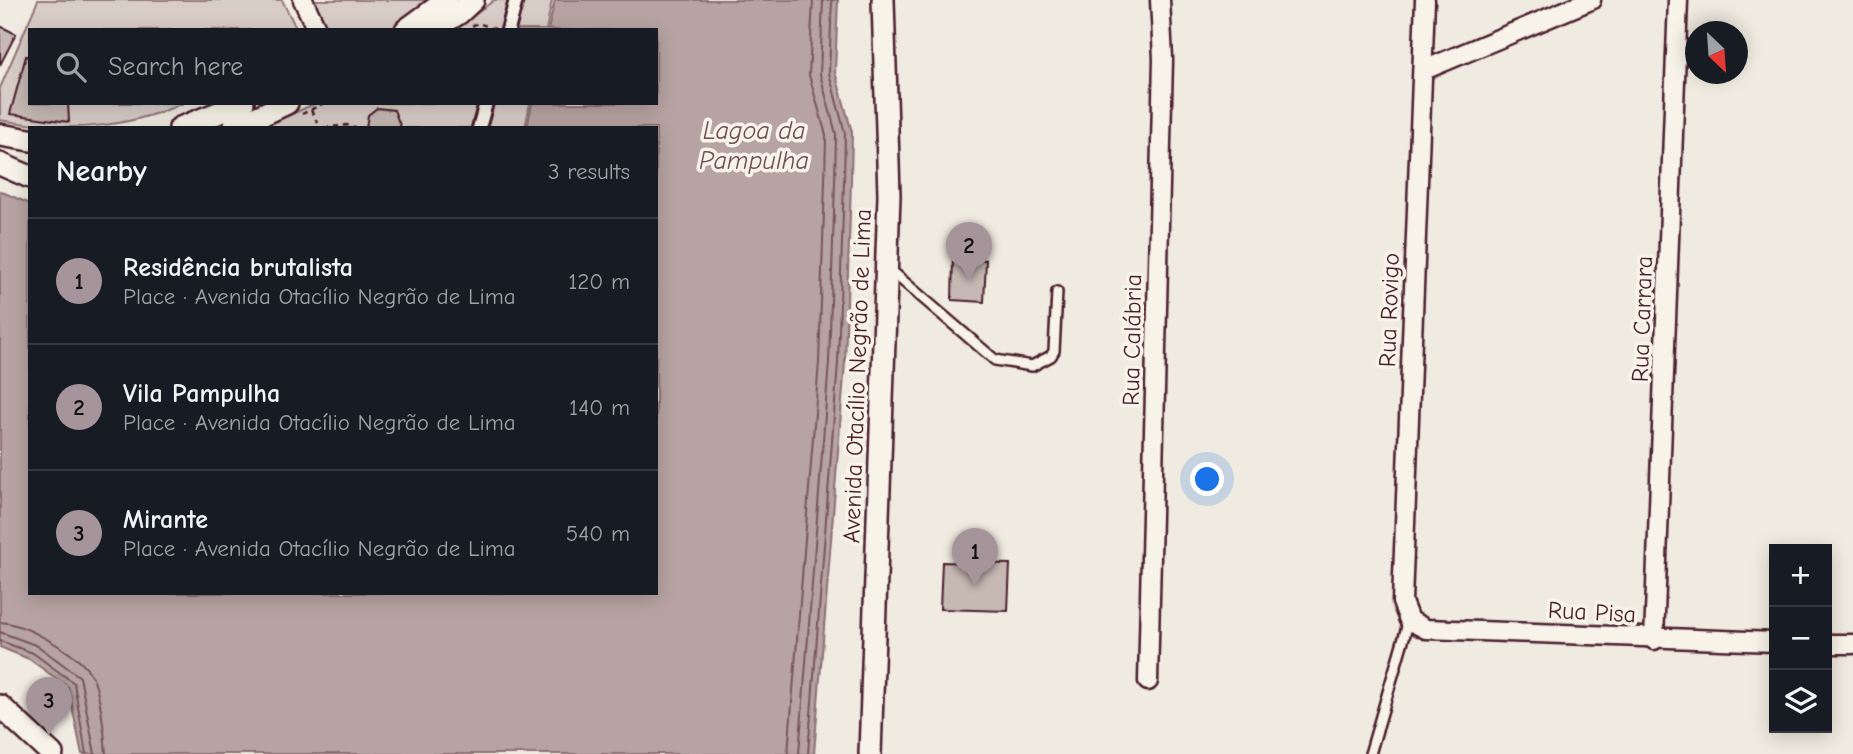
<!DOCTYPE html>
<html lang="en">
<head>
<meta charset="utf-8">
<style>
	:root { --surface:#171b24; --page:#242831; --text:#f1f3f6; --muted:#9ea1a6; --line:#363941; --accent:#a6949b }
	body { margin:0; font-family:"Comic Neue",sans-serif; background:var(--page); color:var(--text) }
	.controls { position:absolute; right:21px; bottom:21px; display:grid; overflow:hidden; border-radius:0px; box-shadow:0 4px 18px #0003 }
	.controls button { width:63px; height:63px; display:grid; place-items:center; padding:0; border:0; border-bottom:2px solid var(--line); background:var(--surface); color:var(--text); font:35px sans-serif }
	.compass { position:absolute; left:1685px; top:21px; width:63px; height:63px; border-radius:50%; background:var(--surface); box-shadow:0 4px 18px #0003; rotate:155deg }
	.you { position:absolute; left:1208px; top:480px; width:24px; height:24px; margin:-18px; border:5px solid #fff; border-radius:50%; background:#1a73e8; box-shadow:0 0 0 10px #1a73e833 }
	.badge { display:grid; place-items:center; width:46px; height:46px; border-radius:50%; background:var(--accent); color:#111; font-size:23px; font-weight:700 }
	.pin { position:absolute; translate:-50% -58px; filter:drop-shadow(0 2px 4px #0008) }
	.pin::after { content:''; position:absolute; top:37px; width:24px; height:21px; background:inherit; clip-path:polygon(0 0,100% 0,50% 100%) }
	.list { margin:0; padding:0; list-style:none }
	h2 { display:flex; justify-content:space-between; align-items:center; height:91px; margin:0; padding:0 28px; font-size:30px }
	h2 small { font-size:23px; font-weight:400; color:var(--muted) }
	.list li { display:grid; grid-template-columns:46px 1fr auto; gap:21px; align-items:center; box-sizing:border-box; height:126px; padding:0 28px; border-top:2px solid var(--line) }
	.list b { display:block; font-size:26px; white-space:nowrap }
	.list p { margin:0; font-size:23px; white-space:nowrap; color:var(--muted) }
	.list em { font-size:23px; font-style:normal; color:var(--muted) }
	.icon { flex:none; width:38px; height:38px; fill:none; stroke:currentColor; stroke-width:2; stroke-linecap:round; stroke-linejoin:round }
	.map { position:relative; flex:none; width:1853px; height:754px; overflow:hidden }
	.search { position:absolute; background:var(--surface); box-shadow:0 4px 18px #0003; left:28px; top:28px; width:630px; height:77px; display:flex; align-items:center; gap:18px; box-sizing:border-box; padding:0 24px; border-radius:0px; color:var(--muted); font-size:26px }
	.panel { position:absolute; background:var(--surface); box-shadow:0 4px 18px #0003; left:28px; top:126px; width:630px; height:469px; border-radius:0px }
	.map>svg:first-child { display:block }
	.green { fill:#d8cdc6; stroke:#917678; stroke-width:2 }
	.water { fill:#b7a4a2; stroke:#8b6f72; stroke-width:2 }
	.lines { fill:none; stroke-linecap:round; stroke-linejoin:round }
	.shore { stroke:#76545b; stroke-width:2 }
	.building { fill:#c6b8b3; stroke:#4a1f2b; stroke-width:2 }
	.service-casing { stroke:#4a1f2b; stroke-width:14 }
	.pedestrian-casing { stroke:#4a1f2b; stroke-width:18 }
	.minor-casing { stroke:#4a1f2b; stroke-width:23 }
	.tertiary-casing { stroke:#4a1f2b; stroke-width:26 }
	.path { stroke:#4a1f2b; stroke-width:2.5; stroke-dasharray:5 5; stroke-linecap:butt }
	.service { stroke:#f7f3e8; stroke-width:9 }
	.pedestrian { stroke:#f7f3e8; stroke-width:12 }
	.minor { stroke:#f7f3e8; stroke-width:18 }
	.tertiary { stroke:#f7f3e8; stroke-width:21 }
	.labels { text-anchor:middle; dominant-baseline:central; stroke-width:7; stroke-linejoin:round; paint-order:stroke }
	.street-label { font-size:24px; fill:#4a1f2b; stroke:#f7f3e8 }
	.water-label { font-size:26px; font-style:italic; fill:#704e55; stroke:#f7f3e8 }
</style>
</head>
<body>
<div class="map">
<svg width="1853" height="754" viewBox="0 0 1853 754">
	<rect width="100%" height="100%" fill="#f0ebe0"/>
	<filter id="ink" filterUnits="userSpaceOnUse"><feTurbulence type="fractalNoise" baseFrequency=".0143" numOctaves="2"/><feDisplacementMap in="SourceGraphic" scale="14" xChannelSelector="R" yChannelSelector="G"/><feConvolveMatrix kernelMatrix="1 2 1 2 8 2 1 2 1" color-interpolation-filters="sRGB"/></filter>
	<g filter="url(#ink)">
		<g class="green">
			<path d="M 38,0 L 282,0 L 297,30 L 30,30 L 30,103 L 184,103 C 121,130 68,132 0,120 L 0,88 Z"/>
			<path d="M 309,0 L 444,0 L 402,30 L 323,30 Z"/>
			<path d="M 494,0 L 552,0 L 546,30 L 456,30 Z"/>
			<path d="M 316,103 L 530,103 L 525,128 L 261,128 Z"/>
		</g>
		<path class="water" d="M 555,0 L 838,0 L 835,72 L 852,132 L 851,182 L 845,363 L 814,754 L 82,754 L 68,687 L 29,659 L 0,647 L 0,191 L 30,204 L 30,593 L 656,593 L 656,128 L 527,128 L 532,103 L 656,103 L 656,30 L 548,30 Z"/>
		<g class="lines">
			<g class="shore">
				<path d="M 0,622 C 24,623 77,653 90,673 C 100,687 105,736 106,754"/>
				<path d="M 0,632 L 38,646 L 80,677 L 95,754"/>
				<path d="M 0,641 L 33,653 L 74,683 L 86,754"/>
				<path d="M 788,754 L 819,362 L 825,181 L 826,135 L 809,75 L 813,0"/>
				<path d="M 799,754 L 829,362 L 835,182 L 836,134 L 820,74 L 823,0"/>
				<path d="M 808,754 L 838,363 L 844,182 L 845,133 L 829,73 L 832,0"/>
			</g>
		</g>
		<g class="building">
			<path d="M 0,26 L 16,34 L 0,65 Z"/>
			<path d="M 26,56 L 30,56 L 30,103 L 68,103 L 69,122 L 10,114 Z"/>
			<path d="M 377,108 L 394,110 L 401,128 L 366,128 L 368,115 Z"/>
			<path d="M 953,257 L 986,260 L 984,302 L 952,300 Z"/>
			<path d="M 942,562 L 1010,564 L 1008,611 L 940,609 Z"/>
		</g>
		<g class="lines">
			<g class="service-casing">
				<g id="service">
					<path d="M 889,269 L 995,360 L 1032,366 L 1051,356 L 1054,351 L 1057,292"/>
					<path d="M 1370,754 L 1409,620"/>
				</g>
			</g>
			<g class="pedestrian-casing">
				<g id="pedestrian">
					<path d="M 508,30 L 516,0"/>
					<path d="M 479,128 L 486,103"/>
				</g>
			</g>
			<g class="minor-casing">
				<g id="minor">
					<path d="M 303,0 L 317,30"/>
					<path d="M 1425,0 L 1402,602 L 1409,620 L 1426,629 L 1774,642"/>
					<path d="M 1424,70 L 1591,0"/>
					<path d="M 1654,640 L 1678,0"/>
					<path d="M 1827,644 L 1853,644"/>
					<path d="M 1148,681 L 1163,59 L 1160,0"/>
				</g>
			</g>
			<g class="tertiary-casing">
				<g id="tertiary">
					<path d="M 406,30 L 447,0"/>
					<path d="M 432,30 L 459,13 L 473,0"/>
					<path d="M 180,128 L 243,103"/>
					<path d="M 234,128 L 287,103"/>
					<path d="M 0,135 L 30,140"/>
					<path d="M 0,164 L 30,177"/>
					<path d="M 0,706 L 52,754"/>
					<path d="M 870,754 L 889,195 L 883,0"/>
				</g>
			</g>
			<g class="path">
				<path d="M 472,26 L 478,23 L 495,29"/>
				<path d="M 311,110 L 320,128"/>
				<path d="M 302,114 L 324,103"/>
				<path d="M 324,128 L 347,125 L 356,128"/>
			</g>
			<use href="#service" class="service"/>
			<use href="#pedestrian" class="pedestrian"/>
			<use href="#minor" class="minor"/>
			<use href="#tertiary" class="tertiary"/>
		</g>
	</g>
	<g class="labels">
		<g class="street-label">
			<text transform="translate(1389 310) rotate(-88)">Rua Rovigo</text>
			<text transform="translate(1642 319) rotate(-88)">Rua Carrara</text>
			<text transform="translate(1132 340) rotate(-89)">Rua Calábria</text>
			<text transform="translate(857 376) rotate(-88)">Avenida Otacílio Negrão de Lima</text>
			<text transform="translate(1592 612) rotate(3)">Rua Pisa</text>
		</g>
		<g class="water-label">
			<text x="754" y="131">Lagoa da<tspan x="754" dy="30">Pampulha</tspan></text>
		</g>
	</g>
</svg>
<div class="controls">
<button>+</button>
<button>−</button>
<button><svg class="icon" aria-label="layers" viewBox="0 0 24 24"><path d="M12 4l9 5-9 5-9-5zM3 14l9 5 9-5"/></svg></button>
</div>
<svg class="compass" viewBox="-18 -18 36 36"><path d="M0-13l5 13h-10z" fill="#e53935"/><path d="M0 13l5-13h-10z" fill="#9ea1a6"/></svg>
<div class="you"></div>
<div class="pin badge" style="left:975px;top:586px">1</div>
<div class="pin badge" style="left:969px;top:280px">2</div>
<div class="pin badge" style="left:49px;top:735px">3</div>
<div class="search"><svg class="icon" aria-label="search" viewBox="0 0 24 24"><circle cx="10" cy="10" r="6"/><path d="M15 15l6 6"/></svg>Search here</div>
<section class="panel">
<h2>Nearby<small>3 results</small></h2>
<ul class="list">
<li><span class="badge">1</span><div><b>Residência brutalista</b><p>Place · Avenida Otacílio Negrão de Lima</p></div><em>120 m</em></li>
<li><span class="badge">2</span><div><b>Vila Pampulha</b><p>Place · Avenida Otacílio Negrão de Lima</p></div><em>140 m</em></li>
<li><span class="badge">3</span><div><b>Mirante</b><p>Place · Avenida Otacílio Negrão de Lima</p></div><em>540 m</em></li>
</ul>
</section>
</div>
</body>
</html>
